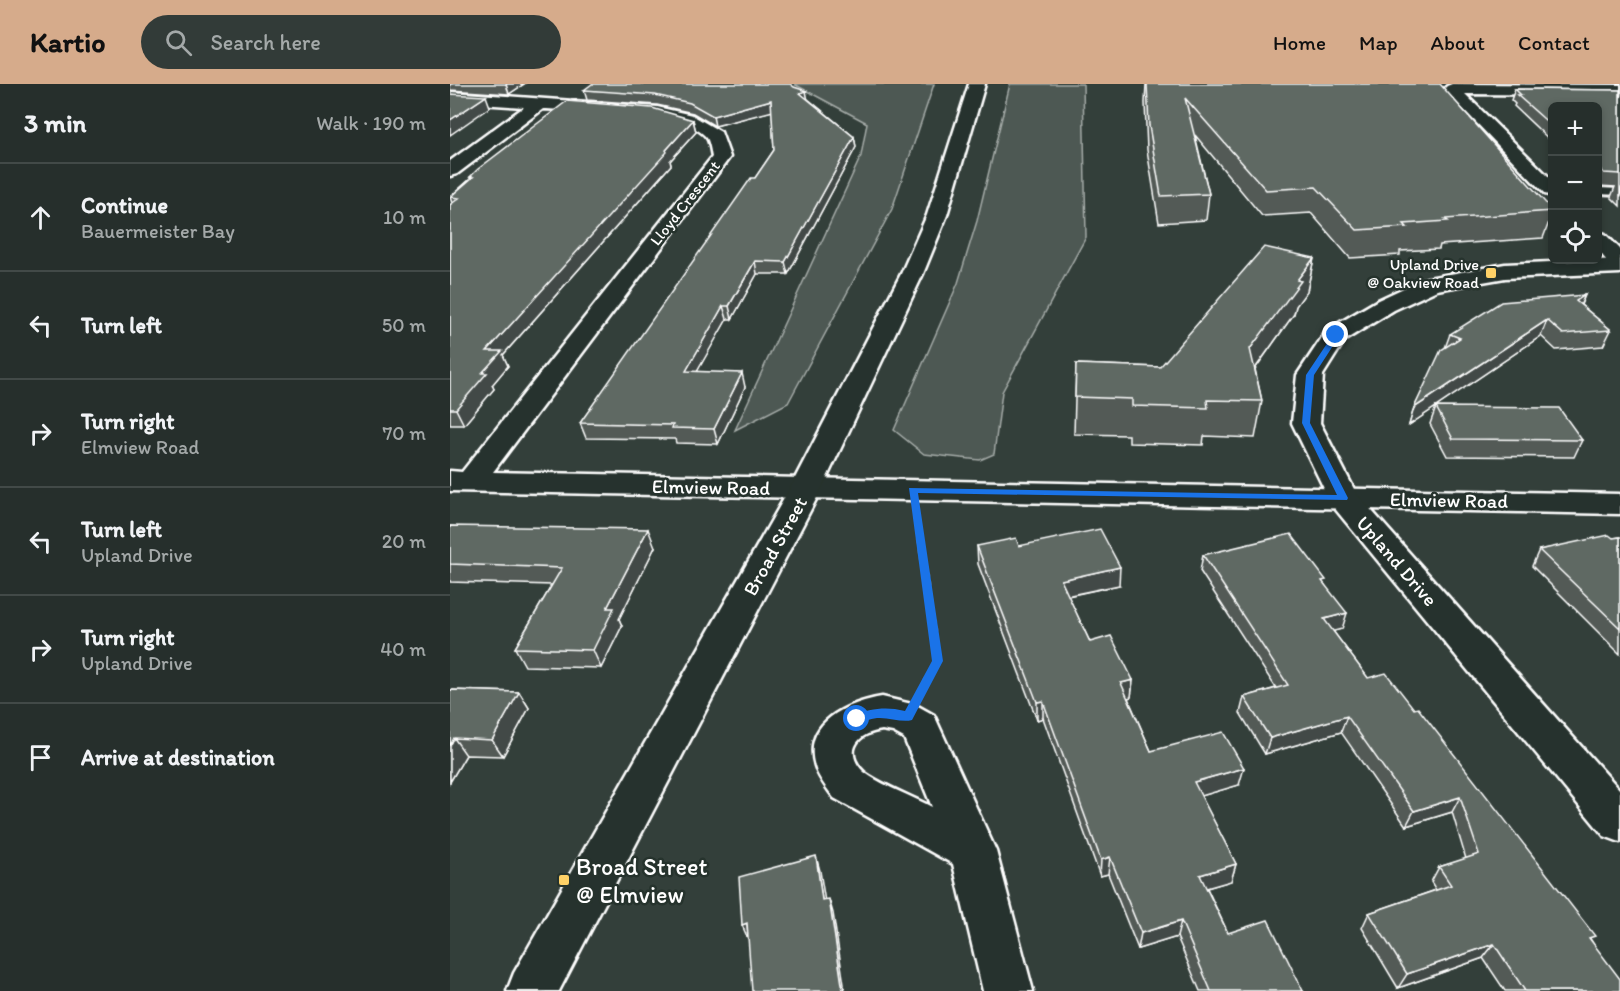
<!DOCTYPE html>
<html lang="en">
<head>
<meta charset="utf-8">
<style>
	:root { --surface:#262f2c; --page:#323b38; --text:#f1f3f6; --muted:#a4a9a9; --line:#424a48; --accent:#d6ab8b }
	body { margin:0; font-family:Itim,sans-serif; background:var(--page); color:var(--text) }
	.controls { position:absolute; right:18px; top:18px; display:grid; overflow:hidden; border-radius:9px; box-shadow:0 3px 9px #0003 }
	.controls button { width:54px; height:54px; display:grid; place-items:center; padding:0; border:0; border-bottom:2px solid var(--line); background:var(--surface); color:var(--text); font:30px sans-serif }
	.stop { position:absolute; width:18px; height:18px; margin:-14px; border:4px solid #1a73e8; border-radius:50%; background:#fff }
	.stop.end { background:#1a73e8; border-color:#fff; box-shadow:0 2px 6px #0008 }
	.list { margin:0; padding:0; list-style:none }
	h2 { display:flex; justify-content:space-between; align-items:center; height:78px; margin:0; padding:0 24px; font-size:26px }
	h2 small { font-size:20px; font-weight:400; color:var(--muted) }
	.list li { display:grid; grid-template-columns:39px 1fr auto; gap:18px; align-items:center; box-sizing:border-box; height:108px; padding:0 24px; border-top:2px solid var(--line) }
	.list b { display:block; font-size:22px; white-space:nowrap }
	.list p { margin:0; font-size:20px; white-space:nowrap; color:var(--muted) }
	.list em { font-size:20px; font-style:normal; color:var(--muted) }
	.icon { flex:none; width:33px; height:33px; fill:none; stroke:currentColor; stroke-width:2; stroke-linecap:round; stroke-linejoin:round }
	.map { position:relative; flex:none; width:1170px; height:907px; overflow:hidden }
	header { display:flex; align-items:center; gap:36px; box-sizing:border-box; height:84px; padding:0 30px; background:var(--accent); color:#111 }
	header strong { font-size:28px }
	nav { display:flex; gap:33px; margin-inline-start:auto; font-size:21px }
	.search { width:420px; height:54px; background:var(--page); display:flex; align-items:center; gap:15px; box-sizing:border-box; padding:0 21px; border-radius:33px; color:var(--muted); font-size:22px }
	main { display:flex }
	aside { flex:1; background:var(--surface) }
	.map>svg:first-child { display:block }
	.green { fill:#4d5853; stroke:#a6aca9; stroke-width:1.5 }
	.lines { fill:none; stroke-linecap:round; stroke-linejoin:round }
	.lane-casing { stroke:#fff; stroke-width:4 }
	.street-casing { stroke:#fff; stroke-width:5 }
	.secondary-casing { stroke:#fff; stroke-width:5 }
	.path { stroke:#fff; stroke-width:4; stroke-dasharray:4.5 4.5; stroke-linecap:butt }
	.lane { fill:#26332d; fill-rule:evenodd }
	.street { fill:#26332d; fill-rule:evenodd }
	.secondary { fill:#26332d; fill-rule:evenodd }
	.wall { fill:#525a56; stroke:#fff; stroke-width:1.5 }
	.shaded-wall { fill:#424a46; stroke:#fff; stroke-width:1.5 }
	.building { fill:#5f6964; stroke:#fff; stroke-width:1.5 }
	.route { fill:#1a73e8 }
	.poi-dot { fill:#ffd166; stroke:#26332d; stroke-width:2 }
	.labels { text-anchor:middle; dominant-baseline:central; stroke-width:5; stroke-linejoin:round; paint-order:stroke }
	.far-street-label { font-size:16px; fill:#fff; stroke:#26332d }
	.far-poi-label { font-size:16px; fill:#fff; stroke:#26332d; text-anchor:end }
	.street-label { font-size:20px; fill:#fff; stroke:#26332d }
	.near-poi-label { font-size:24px; fill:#fff; stroke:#26332d; text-anchor:start }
</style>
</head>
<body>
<header>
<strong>Kartio</strong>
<div class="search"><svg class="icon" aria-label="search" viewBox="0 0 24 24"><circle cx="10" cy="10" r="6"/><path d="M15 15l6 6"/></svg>Search here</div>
<nav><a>Home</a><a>Map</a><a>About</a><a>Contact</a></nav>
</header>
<main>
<aside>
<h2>3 min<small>Walk · 190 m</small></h2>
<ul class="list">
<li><svg class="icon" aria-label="ahead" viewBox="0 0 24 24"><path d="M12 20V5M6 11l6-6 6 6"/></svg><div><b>Continue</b><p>Bauermeister Bay</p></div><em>10 m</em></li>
<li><svg class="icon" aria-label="left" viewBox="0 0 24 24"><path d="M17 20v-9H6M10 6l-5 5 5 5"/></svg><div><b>Turn left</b></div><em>50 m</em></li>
<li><svg class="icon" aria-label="right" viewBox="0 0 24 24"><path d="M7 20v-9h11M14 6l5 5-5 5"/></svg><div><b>Turn right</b><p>Elmview Road</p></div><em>70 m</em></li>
<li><svg class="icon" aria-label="left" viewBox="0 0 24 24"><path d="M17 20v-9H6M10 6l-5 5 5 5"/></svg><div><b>Turn left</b><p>Upland Drive</p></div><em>20 m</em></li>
<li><svg class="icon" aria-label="right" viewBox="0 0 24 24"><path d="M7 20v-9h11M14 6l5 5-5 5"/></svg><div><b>Turn right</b><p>Upland Drive</p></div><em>40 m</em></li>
<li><svg class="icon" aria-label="arrive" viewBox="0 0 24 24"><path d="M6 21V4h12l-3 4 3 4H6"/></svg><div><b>Arrive at destination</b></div></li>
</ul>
</aside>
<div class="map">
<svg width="1170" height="907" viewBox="0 0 1170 907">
	<rect width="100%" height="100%" fill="#333f3a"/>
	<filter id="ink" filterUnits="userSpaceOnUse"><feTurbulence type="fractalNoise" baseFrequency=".0167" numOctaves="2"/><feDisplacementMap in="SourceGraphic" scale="12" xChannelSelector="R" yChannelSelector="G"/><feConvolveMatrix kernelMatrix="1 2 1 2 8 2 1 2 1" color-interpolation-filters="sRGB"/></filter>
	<g filter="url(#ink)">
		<g class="green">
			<path d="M 344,0 L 484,0 L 442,125 L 338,319 L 285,346 L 411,72 L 417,39 Z"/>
			<path d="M 560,0 L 633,0 L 636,153 L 552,308 L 544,370 L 530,376 L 474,370 L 444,346 L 508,199 L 527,137 Z"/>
		</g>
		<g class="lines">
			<g class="lane-casing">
				<path id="lane" d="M 1148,104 L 1170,105 L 1170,111 L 1148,110 Z"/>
			</g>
			<g class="street-casing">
				<g id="street">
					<path d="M 1002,0 L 1170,1 L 1170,11 L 1015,10 L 1102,96 L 1102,112 L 1095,110 L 997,8 L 994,5 L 997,2 Z"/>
					<path d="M 0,8 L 207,23 L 242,31 L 271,48 L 280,73 L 43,388 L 1170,410 L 1170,430 L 0,407 L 0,387 L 12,388 L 262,73 C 261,68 260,59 257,54 C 238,27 127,27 93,25 L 7,90 L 0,92 L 0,77 L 74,23 L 0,18 Z"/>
					<path d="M 1148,148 L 1155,150 L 1170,165 L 1170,185 L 1162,183 L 1148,166 Z"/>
					<path d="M 432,613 L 466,621 L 484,631 L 546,767 L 583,907 L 533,907 L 503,780 L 384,714 C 377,704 368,694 365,682 C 352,638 397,619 432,613 ZM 432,646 L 443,648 L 454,654 L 482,723 C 465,714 427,699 414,688 C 407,682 401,671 405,662 C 410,651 421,648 432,646 Z"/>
				</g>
			</g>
			<g class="secondary-casing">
				<g id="secondary">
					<path d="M 519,0 L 535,0 L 497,131 L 473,190 L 372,404 L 109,907 L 57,907 L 64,889 L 340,404 L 451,190 L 477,131 Z"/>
					<path d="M 1170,175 L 1170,189 L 1055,194 L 987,206 L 944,226 L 895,256 L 873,291 L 870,339 L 906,409 L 1170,706 L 1170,758 L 1154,752 L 882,421 L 842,339 L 847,291 L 877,246 L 928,216 L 973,195 L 1055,180 Z"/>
				</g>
			</g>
			<path class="path" d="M 467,437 L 488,577 L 474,601"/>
			<use href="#lane" class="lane"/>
			<use href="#street" class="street"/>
			<use href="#secondary" class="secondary"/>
		</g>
		<g class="wall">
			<path d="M 0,0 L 74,0 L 59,10 L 0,6 Z"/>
			<path d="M 696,0 L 1102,126 L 1102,130 L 1093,154 L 990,161 L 989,165 L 950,167 L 950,171 L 900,174 L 861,129 L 812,132 L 745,51 L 759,110 L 756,136 L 709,139 L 697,66 L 695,19 Z"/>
			<path d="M 1065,5 L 1170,6 L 1170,122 L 1161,113 L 1165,103 L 1149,102 L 1148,101 L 1148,22 L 1102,22 L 1102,58 L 1064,22 L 1065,20 L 1061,16 Z"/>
			<path d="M 134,6 L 358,15 L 404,53 L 406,63 L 338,190 L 307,190 L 282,235 L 277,235 L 247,287 L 295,303 L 268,360 L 226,359 L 225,355 L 136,354 L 130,339 L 305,94 L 324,66 L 322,27 L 265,42 L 243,29 L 207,21 L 137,16 Z"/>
			<path d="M 243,36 L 246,48 L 220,77 L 221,81 L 53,271 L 58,282 L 42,301 L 44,305 L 14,341 L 0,341 L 0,121 L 2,119 L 0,113 L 20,95 L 20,93 Z"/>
			<path d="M 864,174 L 857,207 L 846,222 L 844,230 L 805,285 L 812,317 L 805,354 L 754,352 L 753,361 L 679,359 L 679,351 L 624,350 L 626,280 L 710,283 Z"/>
			<path d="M 1135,211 L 1131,221 L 1161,246 L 1153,262 L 1106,266 L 1091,252 L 986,323 L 1132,356 L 1124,373 L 997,372 L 980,340 L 986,323 L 959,341 L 964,324 L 995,264 L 1000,250 Z"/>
			<path d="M 0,442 L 205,463 L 169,535 L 172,542 L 151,584 L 75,582 L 65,564 L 102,501 L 0,498 Z"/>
			<path d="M 1170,453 L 1170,570 L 1082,482 L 1089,466 Z"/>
			<path d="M 527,462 L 569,462 L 669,501 L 618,512 L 640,558 L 683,596 L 681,613 L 678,614 L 701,667 L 789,701 L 751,712 L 786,780 L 781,797 L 757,804 L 778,849 L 853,907 L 750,907 L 727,853 L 688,865 L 658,790 L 650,792 L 593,634 L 587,636 L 528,480 Z"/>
			<path d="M 753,471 L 875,501 L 892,545 L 883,547 L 918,594 L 1141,856 L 1170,907 L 1055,907 L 1033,874 L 948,904 L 912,844 L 919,829 L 986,806 L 981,798 L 989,783 L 1016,775 L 1002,728 L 956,742 L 891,648 L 815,670 L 790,629 L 794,613 L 826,604 L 750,487 Z"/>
			<path d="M 0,606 L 69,608 L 79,624 L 53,672 L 16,671 L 0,698 Z"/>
		</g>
		<g class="shaded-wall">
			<path d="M 56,0 L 74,0 L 59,10 Z"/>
			<path d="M 356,7 L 358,17 L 350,9 Z"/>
			<path d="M 36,12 L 40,23 L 0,51 L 0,36 Z"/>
			<path d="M 321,16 L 323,27 L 265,42 L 263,32 Z"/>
			<path d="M 243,36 L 246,48 L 220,77 L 221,81 L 53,271 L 58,282 L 42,301 L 44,305 L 14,341 L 6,325 L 32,289 L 37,267 Z"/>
			<path d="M 404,53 L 406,63 L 338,190 L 335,178 Z"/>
			<path d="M 864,174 L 857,207 L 846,222 L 844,230 L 794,300 L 800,265 L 847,196 Z"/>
			<path d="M 305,177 L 307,190 L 282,235 L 279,222 Z"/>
			<path d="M 1135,211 L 1128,226 L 1126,217 Z"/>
			<path d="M 273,222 L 277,235 L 240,300 L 236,287 Z"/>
			<path d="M 1097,236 L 1091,252 L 959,341 L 964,324 Z"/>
			<path d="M 292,289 L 295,303 L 268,360 L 264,345 Z"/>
			<path d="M 198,445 L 205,463 L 169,535 L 172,542 L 151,584 L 143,566 L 157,524 Z"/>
			<path d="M 670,483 L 669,501 L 611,513 L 611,496 Z"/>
			<path d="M 897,529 L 892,545 L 869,551 L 874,535 Z"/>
			<path d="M 683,596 L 681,613 L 669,617 L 671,599 Z"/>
			<path d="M 69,608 L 79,624 L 53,672 L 42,656 Z"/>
			<path d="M 593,617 L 593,634 L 587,636 L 587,618 Z"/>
			<path d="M 897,632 L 891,648 L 815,670 L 820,654 Z"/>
			<path d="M 4,654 L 16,671 L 0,698 L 0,662 Z"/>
			<path d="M 794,684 L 789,701 L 741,715 L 744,698 Z"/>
			<path d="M 1010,713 L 1002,728 L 956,742 L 964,727 Z"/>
			<path d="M 366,772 L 370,787 L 377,830 L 372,816 Z"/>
			<path d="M 660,773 L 658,790 L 650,792 L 651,776 Z"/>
			<path d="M 786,780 L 781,797 L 746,807 L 750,791 Z"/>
			<path d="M 379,815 L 383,829 L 395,907 L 393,907 Z"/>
			<path d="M 731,837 L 727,853 L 688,865 L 691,849 Z"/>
			<path d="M 297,839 L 298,855 L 292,841 Z"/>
			<path d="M 1044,860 L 1033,874 L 948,904 L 957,890 Z"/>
		</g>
		<g class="building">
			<path d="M 142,0 L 340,0 L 344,3 L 356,7 L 350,9 L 404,53 L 335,178 L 305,177 L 279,222 L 273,222 L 236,287 L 292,289 L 264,345 L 222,344 L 223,341 L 130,339 L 301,94 L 305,94 L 324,66 L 321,16 L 263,32 L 240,19 L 205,11 L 134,6 Z"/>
			<path d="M 697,0 L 990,0 L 1102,126 L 1102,127 L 995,135 L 998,137 L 954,140 L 957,143 L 907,146 L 866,103 L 816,106 L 735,14 L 759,110 L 711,112 L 699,42 Z"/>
			<path d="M 1065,5 L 1170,6 L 1170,90 L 1154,89 L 1148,83 L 1148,22 L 1102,22 L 1102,42 L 1067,11 L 1071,11 Z"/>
			<path d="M 0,10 L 36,12 L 0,36 Z"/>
			<path d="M 117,17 L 202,24 L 243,36 L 216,66 L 217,68 L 37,267 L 52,267 L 32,289 L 37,289 L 6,325 L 0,325 L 0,121 L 9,114 L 0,113 L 23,93 L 20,93 L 28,85 Z"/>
			<path d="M 814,163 L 864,174 L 847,196 L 851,197 L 800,265 L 812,317 L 757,316 L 758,324 L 682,322 L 682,315 L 625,313 L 626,280 L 710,283 Z"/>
			<path d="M 1135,211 L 1126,217 L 1161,246 L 1113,250 L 1097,236 L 964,324 L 991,266 L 1010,254 L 1000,250 L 1051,218 Z"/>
			<path d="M 986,323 L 1109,324 L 1132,356 L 1003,355 Z"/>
			<path d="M 0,442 L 198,445 L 157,524 L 164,524 L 143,566 L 65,564 L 112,484 L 0,480 Z"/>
			<path d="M 650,445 L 670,483 L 611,496 L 640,558 L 661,552 L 683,596 L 671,599 L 701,667 L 773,648 L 794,684 L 744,698 L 786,780 L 750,791 L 778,849 L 818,836 L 853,907 L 761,907 L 731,837 L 691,849 L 660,773 L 651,776 L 593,617 L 587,618 L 527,462 L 566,454 L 569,462 Z"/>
			<path d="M 841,450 L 876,496 L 872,497 L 897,529 L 874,535 L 918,594 L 936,589 L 964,625 L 968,624 L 1145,852 L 1139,854 L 1170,895 L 1170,907 L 1075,907 L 1044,860 L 957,890 L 919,829 L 1001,801 L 989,783 L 1029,770 L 1010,713 L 964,727 L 897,632 L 820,654 L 794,613 L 838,601 L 753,471 Z"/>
			<path d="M 1159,451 L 1163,454 L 1170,453 L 1170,544 L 1089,466 Z"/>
			<path d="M 0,606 L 69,608 L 42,656 L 4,654 L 0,662 Z"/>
			<path d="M 366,772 L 372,816 L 379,815 L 393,907 L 302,907 L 297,839 L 292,841 L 289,793 Z"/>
		</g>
	</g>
	<path class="route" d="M 884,249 L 890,251 L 864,291 L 860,339 L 898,414 L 897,416 L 468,409 L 493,577 L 462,636 C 452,639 439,633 427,634 C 418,635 411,640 402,638 L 402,631 C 421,625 435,622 455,627 L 482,577 L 459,404 L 887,411 L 852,339 L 856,291 Z"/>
	<g class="poi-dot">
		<rect x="1035" y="183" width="12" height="12" rx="3"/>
		<rect x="108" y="790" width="12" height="12" rx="3"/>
	</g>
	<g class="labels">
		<g class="far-street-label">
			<text transform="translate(235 119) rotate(-52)">Lloyd Crescent</text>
		</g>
		<g class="far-poi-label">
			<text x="1029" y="180">Upland Drive<tspan x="1029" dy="18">@ Oakview Road</tspan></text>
		</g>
		<g class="street-label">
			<text transform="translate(261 403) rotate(1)">Elmview Road</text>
			<text transform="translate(999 416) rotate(1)">Elmview Road</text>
			<text transform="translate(325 462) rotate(-61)">Broad Street</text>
			<text transform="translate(947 477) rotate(49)">Upland Drive</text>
		</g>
		<g class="near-poi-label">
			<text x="126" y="782">Broad Street<tspan x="126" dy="28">@ Elmview</tspan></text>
		</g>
	</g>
</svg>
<div class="controls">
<button>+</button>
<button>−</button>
<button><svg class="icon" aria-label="locate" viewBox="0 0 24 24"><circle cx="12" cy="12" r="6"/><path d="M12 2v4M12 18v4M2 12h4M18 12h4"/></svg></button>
</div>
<div class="stop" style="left:407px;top:635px"></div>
<div class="stop end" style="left:886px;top:251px"></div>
</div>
</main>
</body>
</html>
